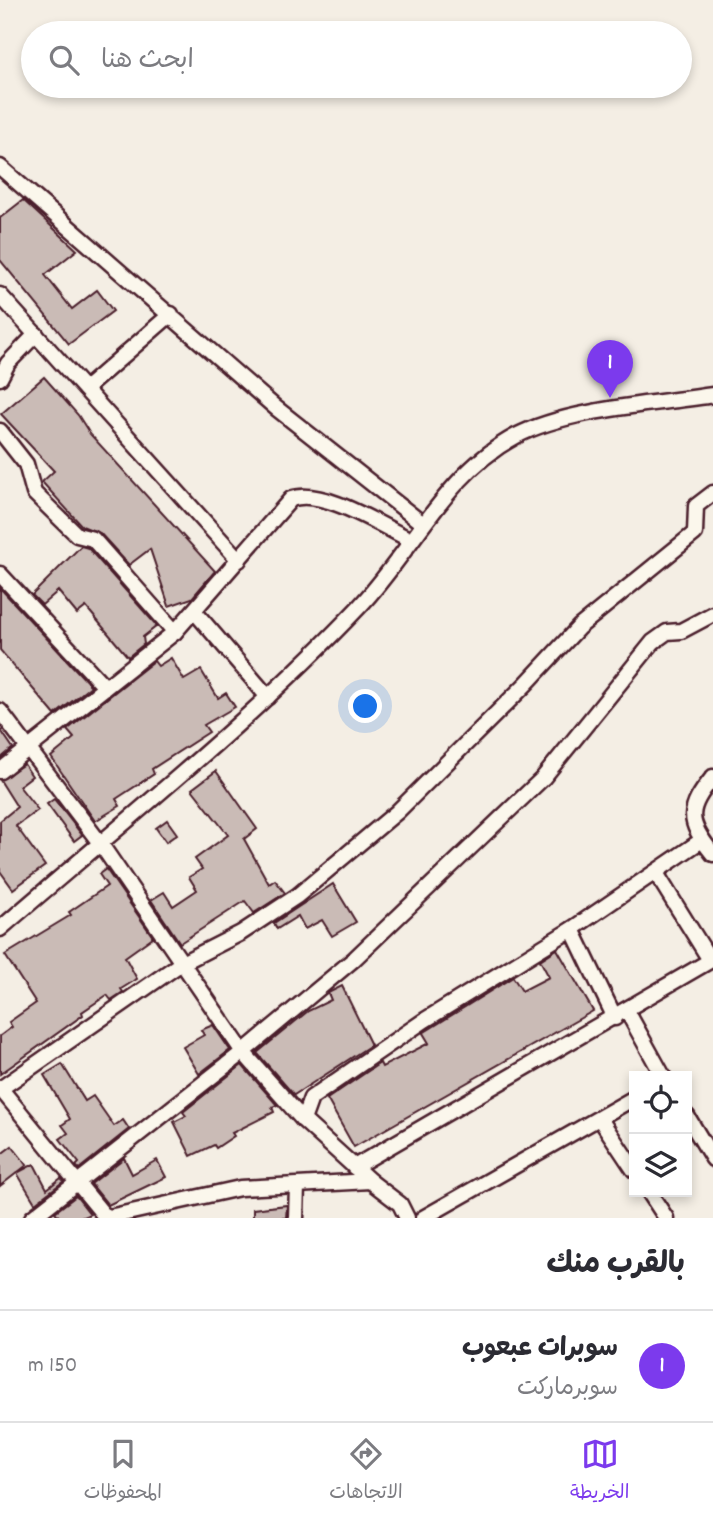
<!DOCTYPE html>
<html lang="ar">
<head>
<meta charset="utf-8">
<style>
	:root { --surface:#fff; --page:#f7f7f7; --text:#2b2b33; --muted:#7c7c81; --line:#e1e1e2; --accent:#7c3aed }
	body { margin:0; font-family:Dekko,"Playpen Sans Arabic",sans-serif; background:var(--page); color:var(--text); direction:rtl }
	.controls { position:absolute; right:21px; bottom:21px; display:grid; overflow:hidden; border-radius:0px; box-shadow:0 4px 10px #0003 }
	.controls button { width:63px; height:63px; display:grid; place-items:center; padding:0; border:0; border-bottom:2px solid var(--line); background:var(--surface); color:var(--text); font:35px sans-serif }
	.you { position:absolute; left:366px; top:707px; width:24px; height:24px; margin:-18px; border:5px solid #fff; border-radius:50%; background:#1a73e8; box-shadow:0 0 0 10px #1a73e833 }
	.badge { display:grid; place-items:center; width:46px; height:46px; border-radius:50%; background:var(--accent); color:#fff; font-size:23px; font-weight:700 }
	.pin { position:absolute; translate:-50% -58px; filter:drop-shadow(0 2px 4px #0008) }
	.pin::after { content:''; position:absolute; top:37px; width:24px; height:21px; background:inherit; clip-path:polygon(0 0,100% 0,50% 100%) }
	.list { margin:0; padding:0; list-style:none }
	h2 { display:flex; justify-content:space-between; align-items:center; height:91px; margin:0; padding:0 28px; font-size:30px }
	h2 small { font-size:23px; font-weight:400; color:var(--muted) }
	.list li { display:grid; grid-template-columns:46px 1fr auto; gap:21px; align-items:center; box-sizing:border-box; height:112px; padding:0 28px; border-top:2px solid var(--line) }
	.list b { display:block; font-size:26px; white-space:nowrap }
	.list p { margin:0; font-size:23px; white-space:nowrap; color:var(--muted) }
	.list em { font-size:23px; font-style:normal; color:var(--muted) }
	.icon { flex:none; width:38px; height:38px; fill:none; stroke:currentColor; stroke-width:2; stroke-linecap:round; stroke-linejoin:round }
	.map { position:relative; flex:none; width:713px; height:1218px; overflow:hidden; direction:ltr }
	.search { position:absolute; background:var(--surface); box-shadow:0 4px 10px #0003; left:21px; right:21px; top:21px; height:77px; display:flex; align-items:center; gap:18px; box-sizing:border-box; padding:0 24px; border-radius:38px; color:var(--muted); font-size:26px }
	.sheet { height:203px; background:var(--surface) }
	nav { display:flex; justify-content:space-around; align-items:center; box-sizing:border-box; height:98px; border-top:2px solid var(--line); background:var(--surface); font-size:19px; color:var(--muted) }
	nav a { display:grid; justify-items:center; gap:4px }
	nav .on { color:var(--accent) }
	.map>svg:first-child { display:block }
	.building { fill:#cabbb6; stroke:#4a1f2b; stroke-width:2 }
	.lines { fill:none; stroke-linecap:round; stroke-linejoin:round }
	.minor-casing { stroke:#4a1f2b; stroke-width:19 }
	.minor { stroke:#fbf7ec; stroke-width:14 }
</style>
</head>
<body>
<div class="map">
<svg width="713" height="1218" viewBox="0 0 713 1218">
	<rect width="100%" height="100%" fill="#f4eee4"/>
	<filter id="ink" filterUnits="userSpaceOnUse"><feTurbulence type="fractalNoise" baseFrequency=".0143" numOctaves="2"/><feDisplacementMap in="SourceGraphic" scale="14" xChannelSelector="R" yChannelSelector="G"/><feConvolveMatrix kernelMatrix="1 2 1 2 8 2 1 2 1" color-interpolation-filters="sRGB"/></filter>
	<g filter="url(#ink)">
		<g class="building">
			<path d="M 23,200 L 77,250 L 45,275 L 72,309 L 97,290 L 113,311 L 69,344 L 0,260 L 0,218 Z"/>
			<path d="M 44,377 L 78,415 L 90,434 L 215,571 L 192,598 L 169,606 L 150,549 L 129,565 L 100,533 L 82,526 L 42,482 L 54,471 L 1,414 Z"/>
			<path d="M 81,546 L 88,548 L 157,626 L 143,637 L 144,644 L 128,657 L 86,607 L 77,614 L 58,591 L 42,605 L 32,595 Z"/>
			<path d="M 0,588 L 91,686 L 55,715 L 0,650 Z"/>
			<path d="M 171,658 L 184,680 L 201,670 L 218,698 L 226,693 L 235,707 L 204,725 L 209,732 L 152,769 L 154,774 L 116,799 L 120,806 L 95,821 L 51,757 L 74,738 L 67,730 L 154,661 L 158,666 Z"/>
			<path d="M 0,729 L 13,748 L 0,759 Z"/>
			<path d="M 24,764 L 32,776 L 19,786 L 38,810 L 16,826 L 45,866 L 13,889 L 0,871 L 0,821 L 17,807 L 0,780 Z"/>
			<path d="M 216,771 L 257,829 L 244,839 L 269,884 L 275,880 L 285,893 L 254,913 L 245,901 L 180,943 L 151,900 L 164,892 L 173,906 L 197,890 L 189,877 L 202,869 L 195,859 L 228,835 L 192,789 Z"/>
			<path d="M 54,799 L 82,835 L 74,841 L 47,804 Z"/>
			<path d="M 167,820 L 177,834 L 166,842 L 156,828 Z"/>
			<path d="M 106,869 L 153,937 L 125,957 L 137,979 L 121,989 L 123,992 L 111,1000 L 107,995 L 82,1012 L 83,1015 L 0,1074 L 0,1036 L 12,1027 L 9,1022 L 36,1003 L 5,955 L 71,915 L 69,912 L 107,886 L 99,874 Z"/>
			<path d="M 333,884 L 356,922 L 332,936 L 322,920 L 305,929 L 298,916 L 277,929 L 274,923 Z"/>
			<path d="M 557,949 L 593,1011 L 354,1147 L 327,1099 L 380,1063 L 382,1067 L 429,1043 L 423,1033 L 513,977 L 522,991 L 549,977 L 540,960 Z"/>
			<path d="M 342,986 L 371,1045 L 294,1095 L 257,1053 L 308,1011 L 331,1000 L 328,993 Z"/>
			<path d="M 213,1025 L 230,1050 L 199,1074 L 183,1047 L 204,1035 L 201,1030 Z"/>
			<path d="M 62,1064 L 85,1101 L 93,1096 L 114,1126 L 123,1120 L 129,1129 L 79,1169 L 76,1166 L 79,1163 L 60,1139 L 68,1133 L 62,1125 L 70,1119 L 44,1075 Z"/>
			<path d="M 242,1065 L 277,1105 L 272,1107 L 274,1112 L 232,1133 L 234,1136 L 216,1148 L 214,1145 L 191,1156 L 174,1122 L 186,1116 L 183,1112 Z"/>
			<path d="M 12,1146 L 27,1165 L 0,1186 L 0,1155 Z"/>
			<path d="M 124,1158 L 132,1174 L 157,1160 L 166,1177 L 108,1205 L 91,1184 Z"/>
			<path d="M 34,1164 L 47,1189 L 61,1178 L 64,1181 L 35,1203 L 17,1173 Z"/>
			<path d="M 76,1196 L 90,1214 L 81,1218 L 60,1218 L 55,1212 Z"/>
			<path d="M 287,1205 L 286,1218 L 253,1218 L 253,1209 Z"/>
		</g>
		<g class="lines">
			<g class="minor-casing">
				<g id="minor">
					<path d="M 0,167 L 276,408 L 423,524"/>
					<path d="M 0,295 L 239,560"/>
					<path d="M 0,378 L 8,363 L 36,334"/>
					<path d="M 85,389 L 171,314"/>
					<path d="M 0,431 L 26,464 L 34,493 L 77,535 L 93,539 L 175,632"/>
					<path d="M 0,574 L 105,687"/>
					<path d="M 195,612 L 268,697"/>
					<path d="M 0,711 L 100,843 L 243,1052 L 303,1120 L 370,1181 L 400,1204 L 407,1218"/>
					<path d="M 0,771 L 175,632 L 291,499 C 322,487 381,526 411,540"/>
					<path d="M 713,777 C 687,810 686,820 713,854"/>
					<path d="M 656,873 L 710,960"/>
					<path d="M 0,929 C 121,824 249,723 359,607 C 413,550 445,474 516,436 C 567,409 655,404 713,395"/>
					<path d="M 572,929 L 615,1018"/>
					<path d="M 627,1011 L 663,1076"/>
					<path d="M 0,1088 L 103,1214 L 109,1217 L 240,1188 L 370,1181"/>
					<path d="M 0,1089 L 180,964 L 241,933 L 297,896 L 397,812 L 526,684 L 579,627 L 695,533 L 696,506 L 713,493"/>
					<path d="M 687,1116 L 713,1159"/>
					<path d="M 600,1119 L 634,1170"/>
					<path d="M 303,1120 L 311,1098 L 425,1020 L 572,929 L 702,840"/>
					<path d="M 354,1167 L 713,959"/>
					<path d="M 649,1192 L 666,1218"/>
					<path d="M 32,1218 L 243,1052 L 353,960 L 543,778 L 653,642 L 667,632 L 681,631 L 713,614"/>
					<path d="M 296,1218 L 297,1186"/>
					<path d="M 423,1218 L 634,1098"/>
				</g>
			</g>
			<use href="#minor" class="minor"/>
		</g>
	</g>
</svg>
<div class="controls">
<button><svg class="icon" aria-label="locate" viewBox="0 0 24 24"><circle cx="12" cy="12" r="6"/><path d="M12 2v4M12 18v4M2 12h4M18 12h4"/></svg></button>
<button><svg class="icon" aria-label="layers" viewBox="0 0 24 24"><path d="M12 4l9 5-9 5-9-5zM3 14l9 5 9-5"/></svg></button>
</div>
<div class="you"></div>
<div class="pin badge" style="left:610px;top:398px">1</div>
<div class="search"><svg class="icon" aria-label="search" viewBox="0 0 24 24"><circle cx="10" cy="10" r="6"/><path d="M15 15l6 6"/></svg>ابحث هنا</div>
</div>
<section class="sheet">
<h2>بالقرب منك<small></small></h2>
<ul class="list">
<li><span class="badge">1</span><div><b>سوبرات عبعوب</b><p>سوبرماركت</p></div><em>150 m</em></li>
</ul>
</section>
<nav>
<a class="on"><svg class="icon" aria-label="map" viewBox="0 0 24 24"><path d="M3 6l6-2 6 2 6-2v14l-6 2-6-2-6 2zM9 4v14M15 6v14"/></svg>الخريطة</a>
<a><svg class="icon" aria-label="directions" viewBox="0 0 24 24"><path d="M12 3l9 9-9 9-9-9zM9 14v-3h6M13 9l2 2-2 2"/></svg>الاتجاهات</a>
<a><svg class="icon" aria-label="saved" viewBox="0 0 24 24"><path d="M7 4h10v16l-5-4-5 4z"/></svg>المحفوظات</a>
</nav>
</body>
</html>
